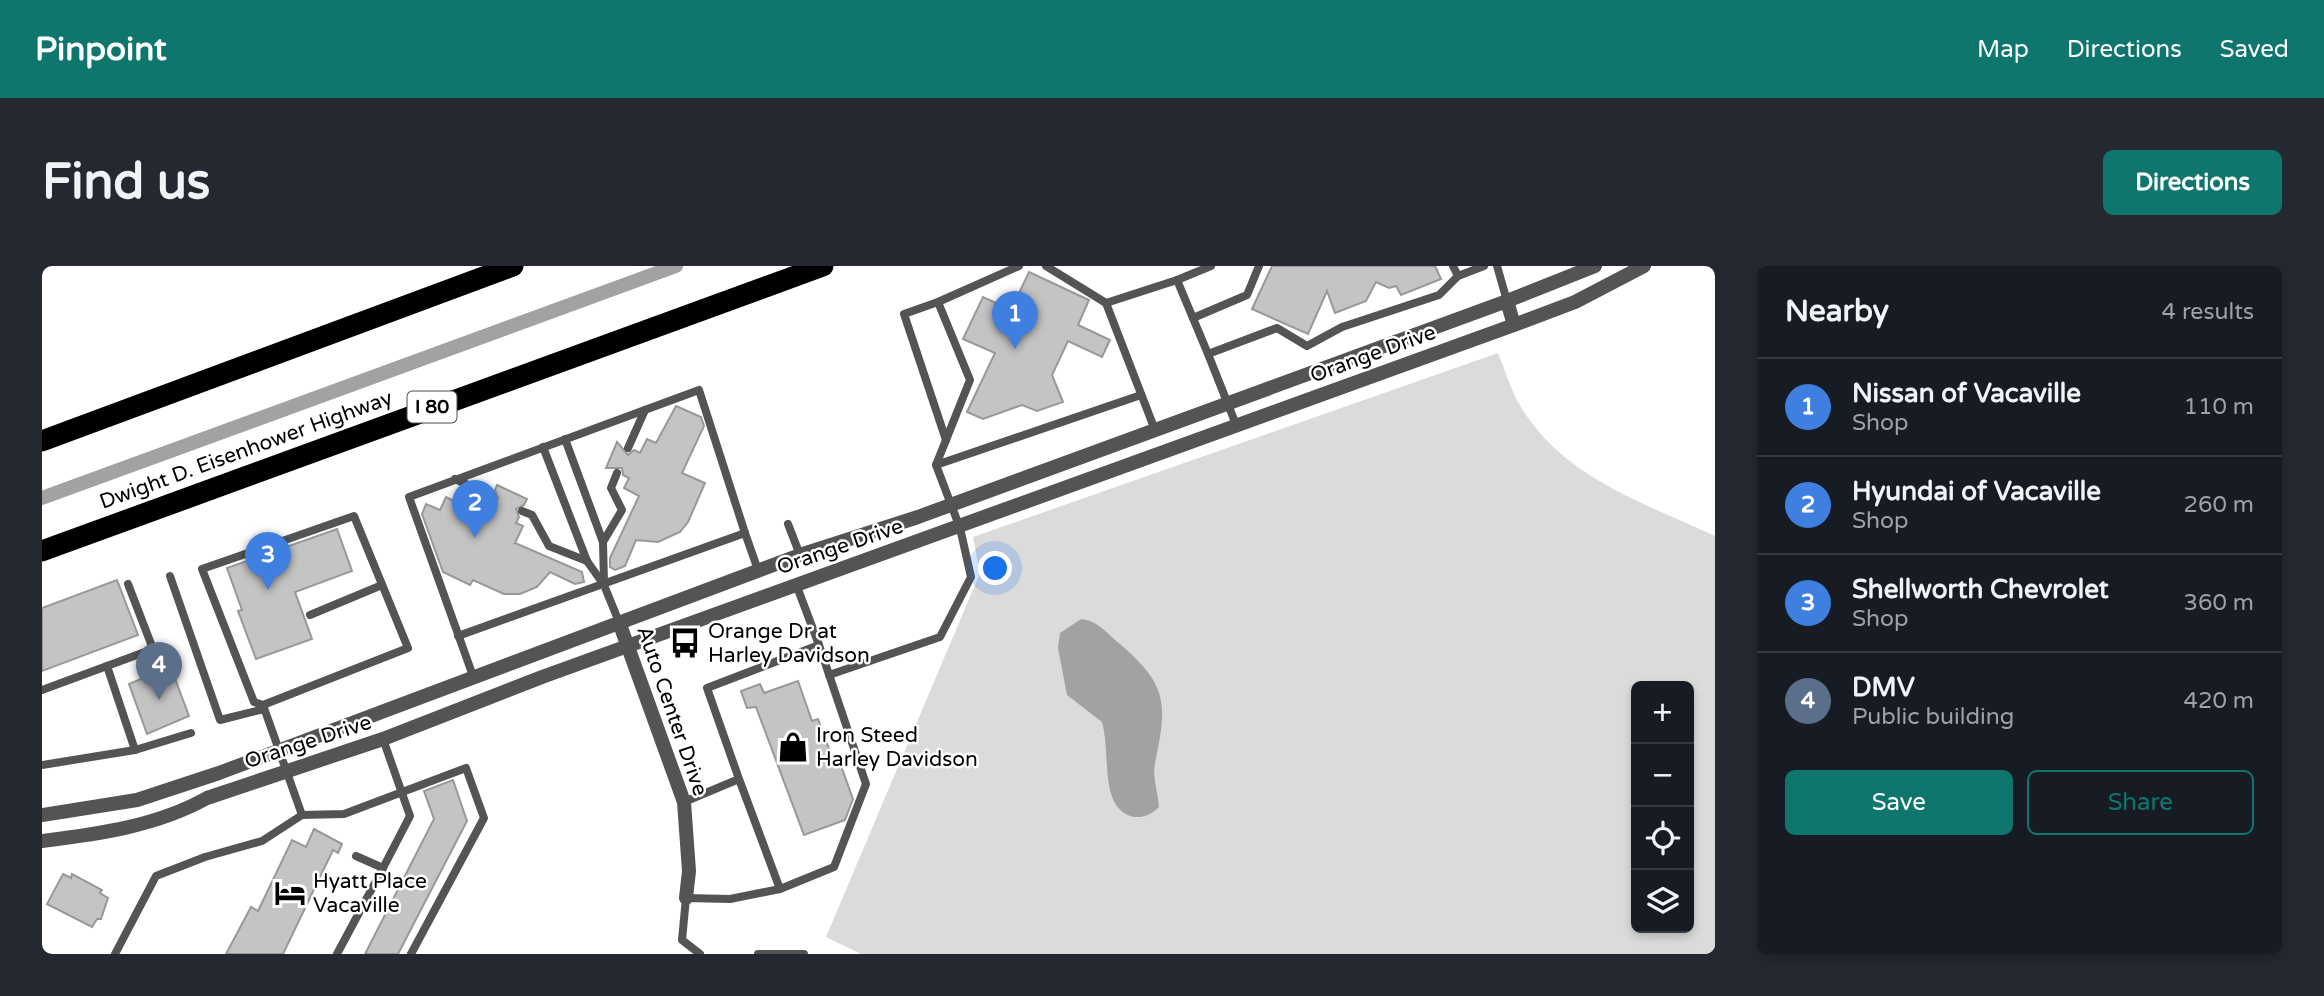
<!DOCTYPE html>
<html lang="en">
<head>
<meta charset="utf-8">
<style>
	:root { --surface:#171b24; --page:#242831; --text:#f1f3f6; --muted:#9ea1a6; --line:#363941; --accent:#0f766e }
	body { margin:0; font-family:"Varela Round",sans-serif; background:var(--page); color:var(--text) }
	.controls { position:absolute; right:21px; bottom:21px; display:grid; overflow:hidden; border-radius:10px; box-shadow:0 4px 10px #0003 }
	.controls button { width:63px; height:63px; display:grid; place-items:center; padding:0; border:0; border-bottom:2px solid var(--line); background:var(--surface); color:var(--text); font:35px sans-serif }
	.you { position:absolute; left:954px; top:303px; width:24px; height:24px; margin:-18px; border:5px solid #fff; border-radius:50%; background:#1a73e8; box-shadow:0 0 0 10px #1a73e833 }
	.badge { display:grid; place-items:center; width:46px; height:46px; border-radius:50%; background:var(--accent); color:#fff; font-size:23px; font-weight:700 }
	.pin { position:absolute; translate:-50% -58px; filter:drop-shadow(0 2px 4px #0008) }
	.pin::after { content:''; position:absolute; top:37px; width:24px; height:21px; background:inherit; clip-path:polygon(0 0,100% 0,50% 100%) }
	.list { margin:0; padding:0; list-style:none }
	h2 { display:flex; justify-content:space-between; align-items:center; height:91px; margin:0; padding:0 28px; font-size:30px }
	h2 small { font-size:23px; font-weight:400; color:var(--muted) }
	.list li { display:grid; grid-template-columns:46px 1fr auto; gap:21px; align-items:center; box-sizing:border-box; height:98px; padding:0 28px; border-top:2px solid var(--line) }
	.list b { display:block; font-size:26px; white-space:nowrap }
	.list p { margin:0; font-size:23px; white-space:nowrap; color:var(--muted) }
	.list em { font-size:23px; font-style:normal; color:var(--muted) }
	.actions { display:flex; gap:14px; padding:21px 28px }
	.actions a { flex:1; padding:16px 0; border:2px solid var(--accent); border-radius:10px; text-align:center; font-size:24px; color:var(--accent) }
	.actions .main { background:var(--accent); color:#fff }
	.icon { flex:none; width:38px; height:38px; fill:none; stroke:currentColor; stroke-width:2; stroke-linecap:round; stroke-linejoin:round }
	.map { position:relative; flex:none; width:1673px; height:688px; overflow:hidden; border-radius:10px }
	header { display:flex; align-items:center; gap:42px; box-sizing:border-box; height:98px; padding:0 35px; background:var(--accent); color:#fff }
	header strong { font-size:33px }
	nav { display:flex; gap:38px; margin-inline-start:auto; font-size:24px }
	.intro { display:flex; align-items:center; justify-content:space-between; box-sizing:border-box; height:168px; padding:0 42px }
	h1 { margin:0; font-size:49px }
	.button { padding:18px 32px; border-radius:10px; background:var(--accent); color:#fff; font-size:24px; font-weight:700 }
	main { display:flex; gap:42px; padding:0 42px }
	aside { flex:1; background:var(--surface); border-radius:10px; box-shadow:0 4px 10px #0003 }
	.map>svg:first-child { display:block }
	.green { fill:#dbdbdb; fill-rule:evenodd }
	.water { fill:#a2a2a2 }
	.lines { fill:none; stroke-linecap:round; stroke-linejoin:round }
	.canal { stroke:#a2a2a2; stroke-width:14 }
	.building { fill:#c4c4c4; stroke:#989898; stroke-width:2 }
	.service { stroke:#545454; stroke-width:8 }
	.minor { stroke:#545454; stroke-width:14 }
	.tertiary { stroke:#545454; stroke-width:14 }
	.motorway { stroke:#000; stroke-width:21 }
	.labels { text-anchor:middle; dominant-baseline:central; stroke-width:5; stroke-linejoin:round; paint-order:stroke }
	.shield { fill:#fff; stroke:#4c4c4c; stroke-width:2 }
	.shield-label { font-size:19px; font-weight:bold; fill:#000 }
	.street-label { font-size:21px; fill:#000; stroke:#fff }
	.poi-label { font-size:21px; fill:#000; stroke:#fff; text-anchor:start }
</style>
</head>
<body>
<header>
<strong>Pinpoint</strong>
<nav><a>Map</a><a>Directions</a><a>Saved</a></nav>
</header>
<div class="intro"><h1>Find us</h1><a class="button">Directions</a></div>
<main>
<div class="map">
<svg width="1673" height="688" viewBox="0 0 1673 688">
	<rect width="100%" height="100%" fill="#fff"/>
	<path class="green" d="M 1456,87 C 1463,104 1469,125 1479,141 C 1522,212 1602,237 1673,270 L 1673,688 L 819,688 L 784,671 L 938,307 L 931,271 ZM 1594,420 L 1647,420 L 1647,662 L 1594,662 Z"/>
	<path class="water" d="M 1039,353 C 1057,355 1064,367 1078,378 C 1127,420 1125,439 1113,497 C 1110,510 1116,527 1117,541 C 1098,560 1074,551 1068,524 C 1063,502 1066,479 1060,456 L 1025,429 L 1016,382 L 1018,367 Z"/>
	<g class="lines">
		<path class="canal" d="M 0,232 L 634,0"/>
	</g>
	<g class="building">
		<path d="M 1230,0 L 1393,0 L 1399,13 L 1359,29 L 1354,20 L 1347,22 L 1334,16 L 1324,35 L 1293,47 L 1285,25 L 1266,68 L 1210,43 Z"/>
		<path d="M 987,6 L 1047,34 L 1036,59 L 1068,74 L 1060,91 L 1026,75 L 1010,109 L 1021,136 L 995,145 L 980,139 L 941,153 L 925,146 L 953,87 L 921,73 L 941,31 L 969,44 Z"/>
		<path d="M 634,140 L 659,151 L 662,160 L 640,207 L 663,217 L 646,256 L 638,266 L 616,276 L 594,274 L 583,300 L 573,304 L 568,301 L 568,292 L 597,230 L 582,222 L 587,212 L 581,209 L 580,202 L 564,202 L 575,176 L 586,189 L 592,184 L 598,187 L 605,173 L 614,177 Z"/>
		<path d="M 455,219 L 485,233 L 482,239 L 474,243 L 477,251 L 474,257 L 481,260 L 473,277 L 540,306 L 542,316 L 533,318 L 508,306 L 495,321 L 478,328 L 462,328 L 431,314 L 428,319 L 401,306 L 380,248 L 384,238 L 398,244 L 404,231 L 429,243 L 431,237 L 444,243 L 447,236 L 456,232 L 453,224 Z"/>
		<path d="M 295,263 L 310,305 L 253,326 L 270,373 L 214,393 L 196,345 L 200,344 L 185,302 Z"/>
		<path d="M 75,314 L 96,369 L 0,405 L 0,342 Z"/>
		<path d="M 109,396 L 114,408 L 129,402 L 147,450 L 105,468 L 87,418 L 99,413 L 95,399 Z"/>
		<path d="M 756,415 L 770,455 L 776,453 L 793,499 L 798,497 L 811,533 L 803,554 L 762,569 L 714,441 L 705,442 L 699,425 L 718,418 L 722,427 Z"/>
		<path d="M 411,514 L 425,555 L 356,688 L 323,688 L 392,553 L 382,525 Z"/>
		<path d="M 272,563 L 300,578 L 296,587 L 291,584 L 241,688 L 184,688 L 209,641 L 216,645 L 250,574 L 264,581 Z"/>
		<path d="M 21,608 L 29,612 L 30,608 L 60,624 L 58,627 L 66,632 L 59,653 L 55,653 L 50,661 L 5,638 Z"/>
	</g>
	<g class="lines">
		<g class="service">
			<path d="M 1004,0 L 1064,37"/>
			<path d="M 1169,0 L 1135,14 L 1166,88 L 1235,62 L 1265,80 L 1300,61 L 1397,29 L 1416,10"/>
			<path d="M 1411,0 L 1416,10 L 1442,0"/>
			<path d="M 1455,0 L 1465,35"/>
			<path d="M 896,36 L 862,48 L 904,174"/>
			<path d="M 1151,52 L 1205,29 L 1217,0"/>
			<path d="M 1166,88 L 1195,161"/>
			<path d="M 1113,164 L 1064,37 L 1135,14"/>
			<path d="M 523,173 L 561,276 L 562,317"/>
			<path d="M 501,181 L 545,295 L 562,319 L 577,356"/>
			<path d="M 586,182 L 603,144"/>
			<path d="M 894,199 L 1099,129"/>
			<path d="M 413,213 L 450,230"/>
			<path d="M 480,245 L 490,249 L 507,280 L 545,295"/>
			<path d="M 746,258 L 758,289"/>
			<path d="M 561,276 L 580,244 L 569,222 L 575,207"/>
			<path d="M 128,310 L 178,454 L 222,443"/>
			<path d="M 754,318 L 777,379"/>
			<path d="M 268,349 L 340,319"/>
			<path d="M 416,370 L 703,267 L 716,304"/>
			<path d="M 787,409 L 898,371 L 929,311 L 918,262 L 894,199 L 928,114 L 896,36 L 977,0"/>
			<path d="M 431,410 L 367,231 L 657,124 L 703,267"/>
			<path d="M 0,424 L 65,400"/>
			<path d="M 221,439 L 212,436 L 160,303 L 312,250 L 366,382 L 221,439 L 260,549 L 302,548 L 424,502 L 442,552 L 369,688"/>
			<path d="M 341,473 L 368,550 L 341,602"/>
			<path d="M 93,484 L 149,467"/>
			<path d="M 0,499 L 93,484 L 65,400 L 111,383 L 86,318"/>
			<path d="M 642,536 L 697,513 L 665,422 L 777,379 L 824,518 L 792,601 L 738,623 L 697,513"/>
			<path d="M 73,688 L 114,610 L 163,591 L 220,575 L 260,549"/>
			<path d="M 295,688 L 341,602 L 314,590"/>
			<path d="M 658,688 L 640,674 L 644,632 L 688,633 L 738,623"/>
			<path d="M 716,688 L 762,688"/>
		</g>
		<g class="minor">
			<path d="M 1465,35 L 1472,59"/>
			<path d="M 577,356 L 642,536 L 647,605 L 644,632"/>
		</g>
		<g class="tertiary">
			<path d="M 0,549 L 95,534 L 177,507 L 758,289 L 876,251 L 1465,35 L 1553,0"/>
			<path d="M 0,575 C 57,568 115,560 165,532 L 341,473 L 500,411 L 1472,59 L 1533,36 L 1602,0"/>
		</g>
		<g class="motorway">
			<path d="M 0,175 L 471,0"/>
			<path d="M 0,285 L 781,0"/>
		</g>
	</g>
	<defs>
		<g id="bus-bare" transform="scale(2.415)"><path d="M-5-6H5V4H4V6H2V4H-2V6H-4V4H-5ZM-3.5-4V0h7V-4ZM-3.5 1.2v1.5H-2V1.2ZM2 1.2v1.5H3.5V1.2Z" fill="#000" stroke="#fff" stroke-width="2.5" paint-order="stroke"/></g>
		<g id="shop-bare" transform="scale(2.415)"><path d="M-5-2.5h2.3a2.7 3.5 0 0 1 5.4 0H5L5.5 6h-11ZM-1.5-2.5h3a1.5 2.3 0 0 0-3 0Z" fill="#000" stroke="#fff" stroke-width="2.5" paint-order="stroke"/></g>
		<g id="hotel-bare" transform="scale(2.415)"><path d="M-6-4.5h1.5V1H6V5H4.5V3h-9V5H-6ZM-4 0a1.8 1.8 0 1 1 3.6 0ZM.5 0V-2.5h3Q6-2.5 6 0Z" fill="#000" stroke="#fff" stroke-width="2.5" paint-order="stroke"/></g>
	</defs>
	<g fill-rule="evenodd">
		<use href="#bus-bare" x="643" y="377"/>
		<use href="#shop-bare" x="751" y="481"/>
		<use href="#hotel-bare" x="248" y="627"/>
	</g>
	<g class="labels">
		<rect class="shield" x="365.5" y="125.5" width="49" height="31" rx="5"/>
		<g class="shield-label">
			<text x="390" y="141">I 80</text>
		</g>
		<g class="street-label">
			<text transform="translate(1331 88) rotate(-20)">Orange Drive</text>
			<text transform="translate(204 184) rotate(-20)">Dwight D. Eisenhower Highway</text>
			<text transform="translate(798 281) rotate(-19)">Orange Drive</text>
			<text transform="translate(630 445) rotate(71)">Auto Center Drive</text>
			<text transform="translate(266 476) rotate(-18)">Orange Drive</text>
		</g>
		<g class="poi-label">
			<text x="666" y="365">Orange Dr at<tspan x="666" dy="24">Harley Davidson</tspan></text>
			<text x="774" y="469">Iron Steed<tspan x="774" dy="24">Harley Davidson</tspan></text>
			<text x="271" y="615">Hyatt Place<tspan x="271" dy="24">Vacaville</tspan></text>
		</g>
	</g>
</svg>
<div class="controls">
<button>+</button>
<button>−</button>
<button><svg class="icon" aria-label="locate" viewBox="0 0 24 24"><circle cx="12" cy="12" r="6"/><path d="M12 2v4M12 18v4M2 12h4M18 12h4"/></svg></button>
<button><svg class="icon" aria-label="layers" viewBox="0 0 24 24"><path d="M12 4l9 5-9 5-9-5zM3 14l9 5 9-5"/></svg></button>
</div>
<div class="you"></div>
<div class="pin badge" style="left:973px;top:83px;background:#3f7fe0">1</div>
<div class="pin badge" style="left:433px;top:272px;background:#3f7fe0">2</div>
<div class="pin badge" style="left:226px;top:324px;background:#3f7fe0">3</div>
<div class="pin badge" style="left:117px;top:434px;background:#5c6f8a">4</div>
</div>
<aside>
<h2>Nearby<small>4 results</small></h2>
<ul class="list">
<li><span class="badge" style="background:#3f7fe0">1</span><div><b>Nissan of Vacaville</b><p>Shop</p></div><em>110 m</em></li>
<li><span class="badge" style="background:#3f7fe0">2</span><div><b>Hyundai of Vacaville</b><p>Shop</p></div><em>260 m</em></li>
<li><span class="badge" style="background:#3f7fe0">3</span><div><b>Shellworth Chevrolet</b><p>Shop</p></div><em>360 m</em></li>
<li><span class="badge" style="background:#5c6f8a">4</span><div><b>DMV</b><p>Public building</p></div><em>420 m</em></li>
</ul>
<div class="actions"><a class="main">Save</a><a>Share</a></div>
</aside>
</main>
</body>
</html>
